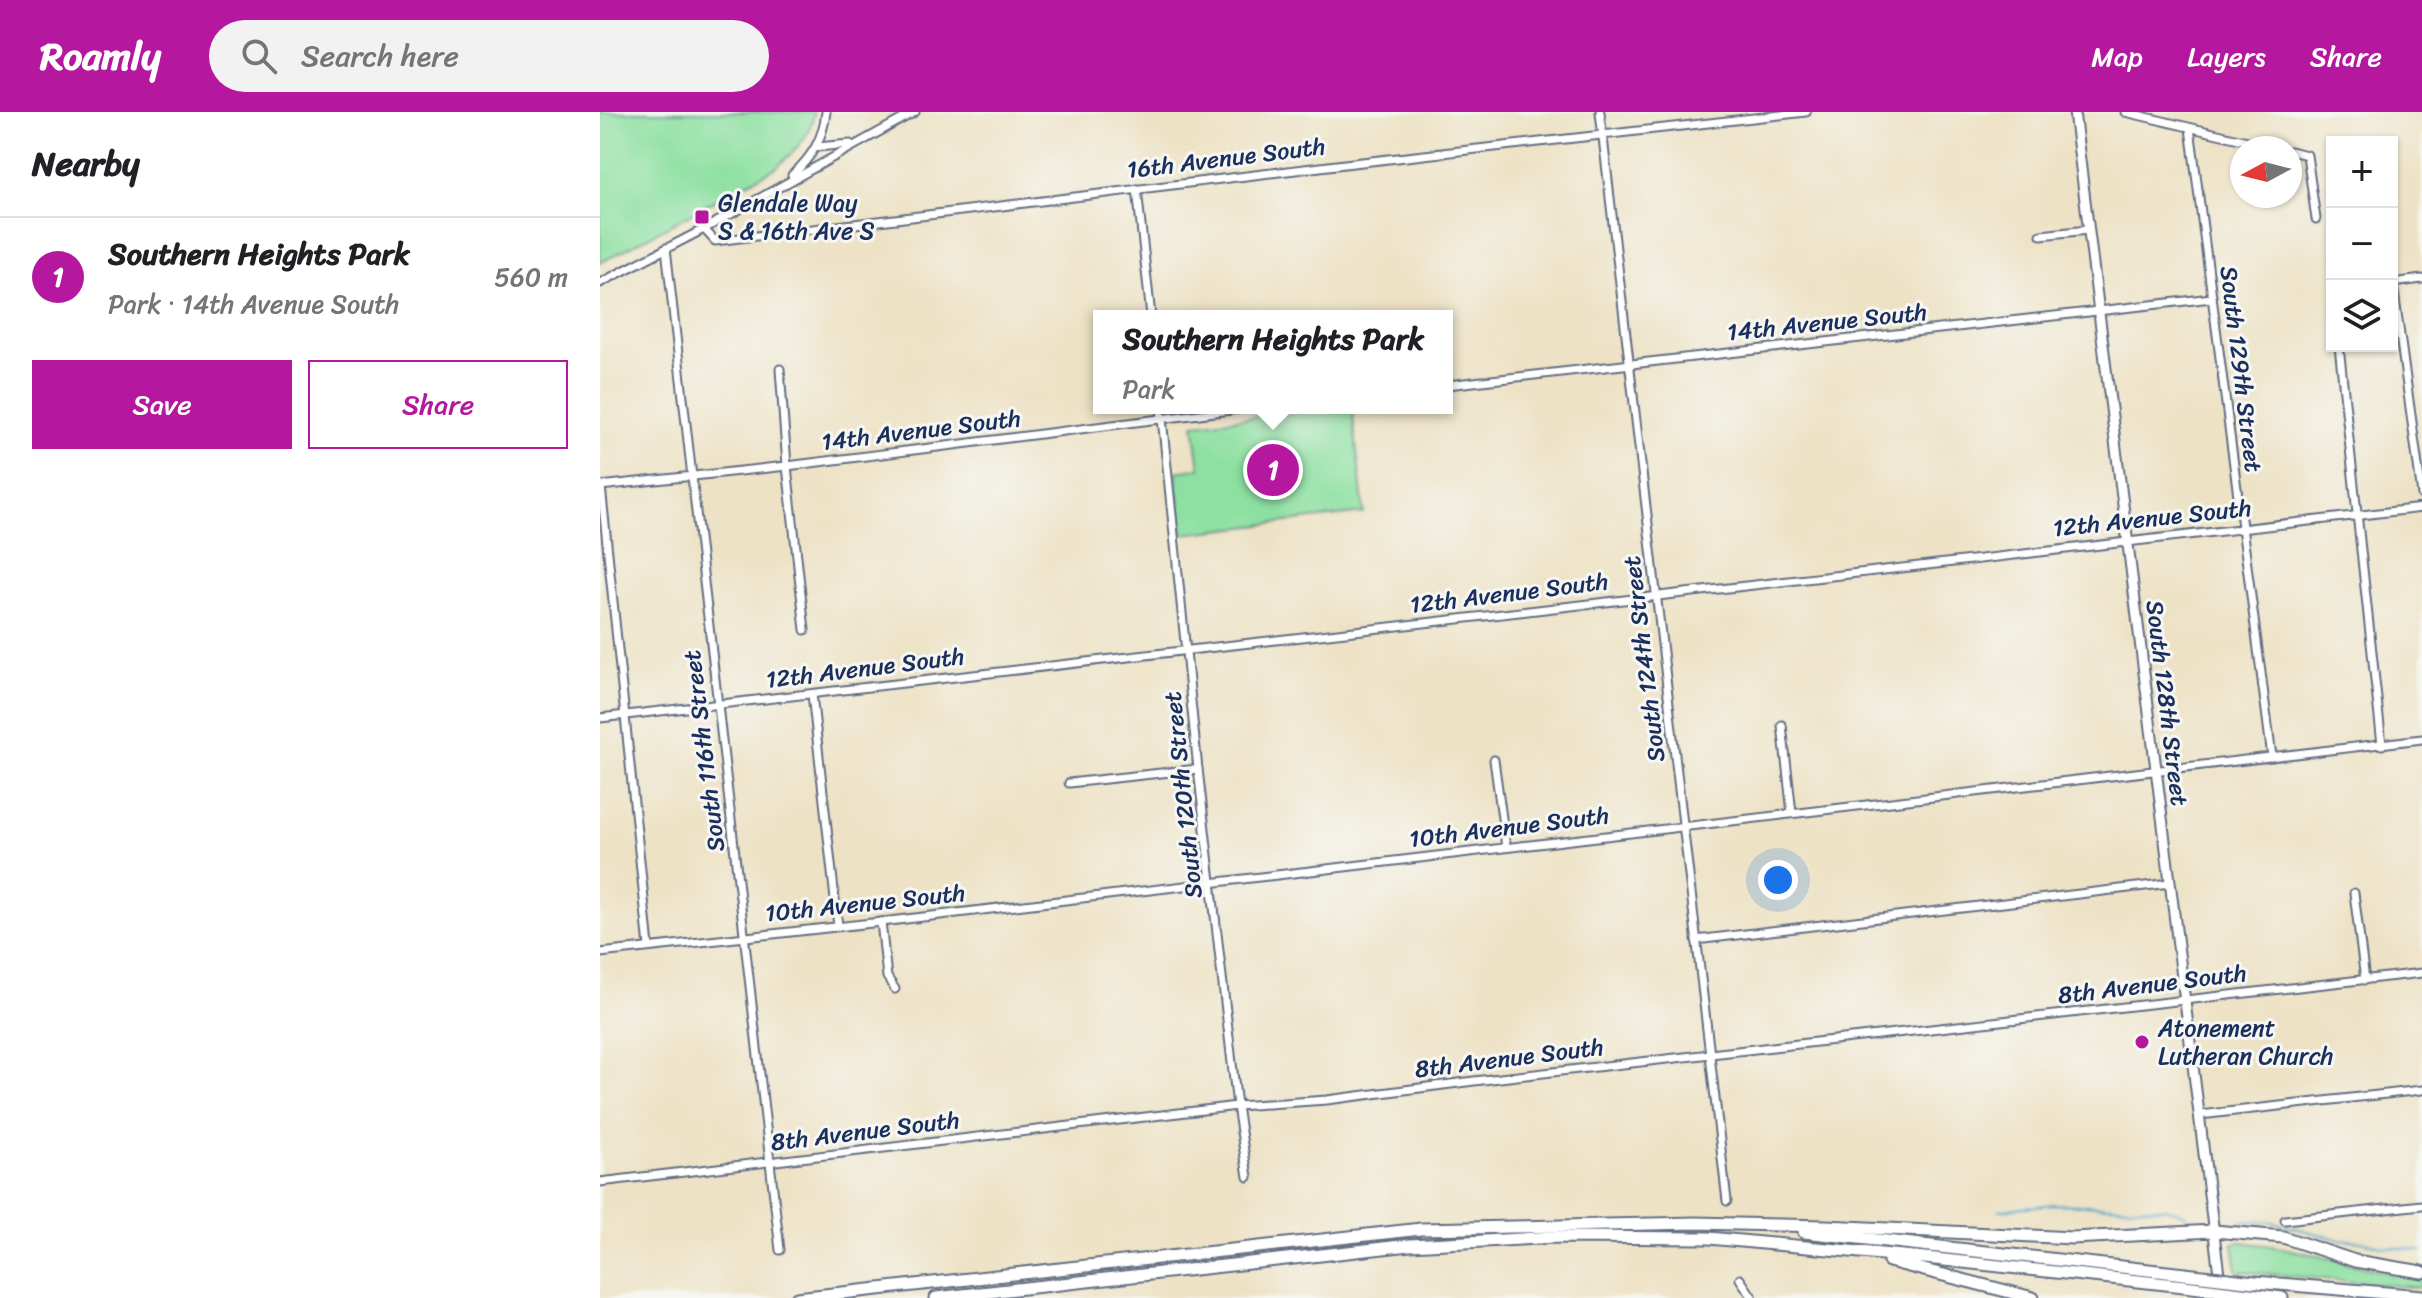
<!DOCTYPE html>
<html lang="en">
<head>
<meta charset="utf-8">
<style>
	:root { --surface:#fff; --page:#f2f2f2; --text:#202124; --muted:#757577; --line:#e0e0e0; --accent:#b5179e }
	body { margin:0; font-family:Sriracha,sans-serif; background:var(--page); color:var(--text) }
	.controls { position:absolute; right:24px; top:24px; display:grid; overflow:hidden; border-radius:0px; box-shadow:0 2px 6px #0004 }
	.controls button { width:72px; height:72px; display:grid; place-items:center; padding:0; border:0; border-bottom:2px solid var(--line); background:var(--surface); color:var(--text); font:40px sans-serif }
	.compass { position:absolute; left:1630px; top:24px; width:72px; height:72px; border-radius:50%; background:var(--surface); box-shadow:0 2px 6px #0004; rotate:263deg }
	.you { position:absolute; left:1178px; top:768px; width:28px; height:28px; margin:-20px; border:6px solid #fff; border-radius:50%; background:#1a73e8; box-shadow:0 0 0 12px #1a73e833 }
	.badge { display:grid; place-items:center; width:52px; height:52px; border-radius:50%; background:var(--accent); color:#fff; font-size:26px; font-weight:700 }
	.pin { position:absolute; translate:-50% -50%; border:4px solid #fff; box-shadow:0 2px 8px #0006 }
	.popup { position:absolute; left:493px; top:198px; width:360px; height:104px; box-sizing:border-box; display:grid; place-content:center; border-radius:0px; background:var(--surface); filter:drop-shadow(0 2px 6px #0005); font-size:26px; white-space:nowrap; color:var(--muted) }
	.popup b { font-size:30px; color:var(--text) }
	.popup::after { content:''; position:absolute; left:50%; top:100%; margin-left:-16px; border:16px solid transparent; border-top-color:var(--surface) }
	.list { margin:0; padding:0; list-style:none }
	h2 { display:flex; justify-content:space-between; align-items:center; height:104px; margin:0; padding:0 32px; font-size:34px }
	h2 small { font-size:26px; font-weight:400; color:var(--muted) }
	.list li { display:grid; grid-template-columns:52px 1fr auto; gap:24px; align-items:center; box-sizing:border-box; height:120px; padding:0 32px; border-top:2px solid var(--line) }
	.list b { display:block; font-size:30px; white-space:nowrap }
	.list p { margin:0; font-size:26px; white-space:nowrap; color:var(--muted) }
	.list em { font-size:26px; font-style:normal; color:var(--muted) }
	.actions { display:flex; gap:16px; padding:24px 32px }
	.actions a { flex:1; padding:18px 0; border:2px solid var(--accent); border-radius:0px; text-align:center; font-size:28px; color:var(--accent) }
	.actions .main { background:var(--accent); color:#fff }
	.icon { flex:none; width:44px; height:44px; fill:none; stroke:currentColor; stroke-width:2; stroke-linecap:round; stroke-linejoin:round }
	.map { position:relative; flex:none; width:1822px; height:1186px; overflow:hidden }
	header { display:flex; align-items:center; gap:48px; box-sizing:border-box; height:112px; padding:0 40px; background:var(--accent); color:#fff }
	header strong { font-size:38px }
	nav { display:flex; gap:44px; margin-inline-start:auto; font-size:28px }
	.search { width:560px; height:72px; background:var(--page); display:flex; align-items:center; gap:20px; box-sizing:border-box; padding:0 28px; border-radius:44px; color:var(--muted); font-size:30px }
	main { display:flex }
	aside { flex:1; background:var(--surface) }
	.map>svg:first-child { display:block }
	.green { fill:#8de0a1; stroke:#548880; stroke-width:2 }
	.lines { fill:none; stroke-linecap:round; stroke-linejoin:round }
	.stream { stroke:#52a3cc; stroke-width:2 }
	.minor-casing { stroke:#646e82; stroke-width:11 }
	.major-casing { stroke:#646e82; stroke-width:13 }
	.highway-casing { stroke:#646e82; stroke-width:15 }
	.minor { stroke:#fff; stroke-width:7 }
	.major { stroke:#fff; stroke-width:9 }
	.highway { stroke:#fff; stroke-width:11 }
	.highway-bridge-casing { stroke:#646e82; stroke-width:15; stroke-linecap:butt }
	.highway-bridge { stroke:#fff; stroke-width:11 }
	.poi-dot { fill:#b5179e; stroke:#f6f6f2; stroke-width:3 }
	.labels { text-anchor:middle; dominant-baseline:central; stroke-width:6; stroke-linejoin:round; paint-order:stroke }
	.street-label { font-size:24px; fill:#1b2f5e; stroke:#f6f6f2 }
	.poi-label { font-size:24px; fill:#1b2f5e; stroke:#f6f6f2; text-anchor:start }
</style>
</head>
<body>
<header>
<strong>Roamly</strong>
<div class="search"><svg class="icon" aria-label="search" viewBox="0 0 24 24"><circle cx="10" cy="10" r="6"/><path d="M15 15l6 6"/></svg>Search here</div>
<nav><a>Map</a><a>Layers</a><a>Share</a></nav>
</header>
<main>
<aside>
<h2>Nearby<small></small></h2>
<ul class="list">
<li><span class="badge">1</span><div><b>Southern Heights Park</b><p>Park · 14th Avenue South</p></div><em>560 m</em></li>
</ul>
<div class="actions"><a class="main">Save</a><a>Share</a></div>
</aside>
<div class="map">
<svg width="1822" height="1186" viewBox="0 0 1822 1186">
	<rect width="100%" height="100%" fill="#f6f6f2"/>
	<filter id="ink" filterUnits="userSpaceOnUse"><feTurbulence type="fractalNoise" baseFrequency=".0125" numOctaves="2"/><feDisplacementMap in="SourceGraphic" scale="16" xChannelSelector="R" yChannelSelector="G"/><feConvolveMatrix kernelMatrix="1 2 1 2 8 2 1 2 1" color-interpolation-filters="sRGB"/></filter>
	<filter id="wash" filterUnits="userSpaceOnUse"><feTurbulence type="fractalNoise" baseFrequency=".006" numOctaves="4" result="noise"/><feDisplacementMap in="SourceGraphic" scale="32" xChannelSelector="R" yChannelSelector="G"/><feGaussianBlur stdDeviation="1.8" result="paint"/><feColorMatrix in="noise" values="0 0 0 0 0 0 0 0 0 0 0 0 0 0 0 0 0 1.4 0 .05"/><feComposite in="paint" operator="in"/></filter>
	<g filter="url(#wash)">
		<rect width="100%" height="100%" fill="#ede2c5"/>
		<g class="green">
			<path d="M 0,0 L 214,0 C 211,25 194,39 177,55 L 0,151 Z"/>
			<path d="M 726,296 L 752,296 L 764,401 L 583,422 L 576,360 L 600,356 L 594,312 Z"/>
			<path d="M 1641,1130 C 1703,1136 1761,1157 1822,1168 L 1822,1176 L 1637,1159 L 1633,1131 Z"/>
		</g>
		<g class="lines">
			<g class="stream">
				<path d="M 1399,1098 L 1454,1092 L 1565,1096 L 1586,1102"/>
				<path d="M 1641,1110 L 1668,1109 L 1737,1127 L 1762,1129 L 1785,1135 L 1822,1138"/>
			</g>
		</g>
	</g>
	<g filter="url(#ink)">
		<g class="lines">
			<g class="minor-casing">
				<g id="minor">
					<path d="M 1000,0 L 1127,1089"/>
					<path d="M 1525,0 L 1677,36"/>
					<path d="M 1590,16 L 1672,645"/>
					<path d="M 217,35 L 250,32"/>
					<path d="M 1690,39 L 1707,43 L 1716,107"/>
					<path d="M 192,63 C 212,45 223,27 226,0"/>
					<path d="M 537,77 L 551,204"/>
					<path d="M 104,117 L 115,129 L 753,51 L 1206,0"/>
					<path d="M 1441,123 L 1488,118"/>
					<path d="M 66,136 L 180,1138"/>
					<path d="M 1792,165 L 1822,383"/>
					<path d="M 0,171 L 104,117 L 315,0"/>
					<path d="M 1792,171 L 1822,167"/>
					<path d="M 1739,234 L 1782,633"/>
					<path d="M 180,257 L 187,354 L 205,518"/>
					<path d="M 847,273 L 1612,186"/>
					<path d="M 561,296 L 598,657 L 637,994 L 648,1065"/>
					<path d="M 0,374 L 187,354 L 647,296"/>
					<path d="M 1,374 L 49,835"/>
					<path d="M 212,582 L 238,814"/>
					<path d="M 0,606 L 1822,396"/>
					<path d="M 1182,613 L 1192,701"/>
					<path d="M 894,648 L 906,735"/>
					<path d="M 469,671 L 598,657"/>
					<path d="M 1754,781 L 1765,868"/>
					<path d="M 281,810 L 287,865 L 295,877"/>
					<path d="M 1096,828 L 1570,771"/>
					<path d="M 0,841 L 281,810 L 1822,627"/>
					<path d="M 1600,1003 L 1822,978"/>
					<path d="M 0,1070 L 637,994 L 727,988 L 874,969 L 1822,861"/>
					<path d="M 1685,1108 L 1822,1093"/>
					<path d="M 1140,1167 L 1153,1186"/>
				</g>
			</g>
			<g class="major-casing">
				<path id="major" d="M 1474,0 L 1622,1186"/>
			</g>
			<g class="highway-casing">
				<g id="highway">
					<path d="M 1204,1120 L 1585,1162"/>
					<path d="M 1289,1149 L 1433,1186"/>
					<path d="M 1655,1170 L 1822,1184"/>
					<path d="M 1658,1183 L 1682,1186"/>
					<path d="M 197,1186 L 821,1117 L 1096,1111 L 1226,1114 L 1472,1126 L 1614,1119 L 1683,1125 L 1755,1149 L 1822,1160"/>
					<path d="M 336,1186 L 810,1133 L 956,1125 L 1109,1126 L 1335,1147 L 1584,1174"/>
				</g>
			</g>
			<use href="#minor" class="minor"/>
			<use href="#major" class="major"/>
			<use href="#highway" class="highway"/>
			<g class="highway-bridge-casing">
				<g id="highway-bridge">
					<path d="M 1585,1162 L 1655,1170"/>
					<path d="M 1584,1174 L 1658,1183"/>
				</g>
			</g>
			<use href="#highway-bridge" class="highway-bridge"/>
		</g>
	</g>
	<g class="poi-dot">
		<rect x="94" y="97" width="16" height="16" rx="4"/>
		<circle cx="1542" cy="930" r="8"/>
	</g>
	<g class="labels">
		<g class="street-label">
			<text transform="translate(626 46) rotate(-7)">16th Avenue South</text>
			<text transform="translate(1227 210) rotate(-6)">14th Avenue South</text>
			<text transform="translate(1641 257) rotate(83)">South 129th Street</text>
			<text transform="translate(321 318) rotate(-7)">14th Avenue South</text>
			<text transform="translate(1552 406) rotate(-6)">12th Avenue South</text>
			<text transform="translate(909 481) rotate(-7)">12th Avenue South</text>
			<text transform="translate(1044 547) rotate(-97)">South 124th Street</text>
			<text transform="translate(265 556) rotate(-7)">12th Avenue South</text>
			<text transform="translate(1567 591) rotate(83)">South 128th Street</text>
			<text transform="translate(104 639) rotate(-97)">South 116th Street</text>
			<text transform="translate(583 683) rotate(-96)">South 120th Street</text>
			<text transform="translate(909 715) rotate(-7)">10th Avenue South</text>
			<text transform="translate(265 791) rotate(-6)">10th Avenue South</text>
			<text transform="translate(1552 872) rotate(-7)">8th Avenue South</text>
			<text transform="translate(909 946) rotate(-7)">8th Avenue South</text>
			<text transform="translate(265 1019) rotate(-7)">8th Avenue South</text>
		</g>
		<g class="poi-label">
			<text x="118" y="91">Glendale Way<tspan x="118" dy="28">S &amp; 16th Ave S</tspan></text>
			<text x="1558" y="916">Atonement<tspan x="1558" dy="28">Lutheran Church</tspan></text>
		</g>
	</g>
</svg>
<div class="controls">
<button>+</button>
<button>−</button>
<button><svg class="icon" aria-label="layers" viewBox="0 0 24 24"><path d="M12 4l9 5-9 5-9-5zM3 14l9 5 9-5"/></svg></button>
</div>
<svg class="compass" viewBox="-18 -18 36 36"><path d="M0-13l5 13h-10z" fill="#e53935"/><path d="M0 13l5-13h-10z" fill="#757577"/></svg>
<div class="you"></div>
<div class="pin badge" style="left:673px;top:358px">1</div>
<div class="popup"><b>Southern Heights Park</b>Park</div>
</div>
</main>
</body>
</html>
